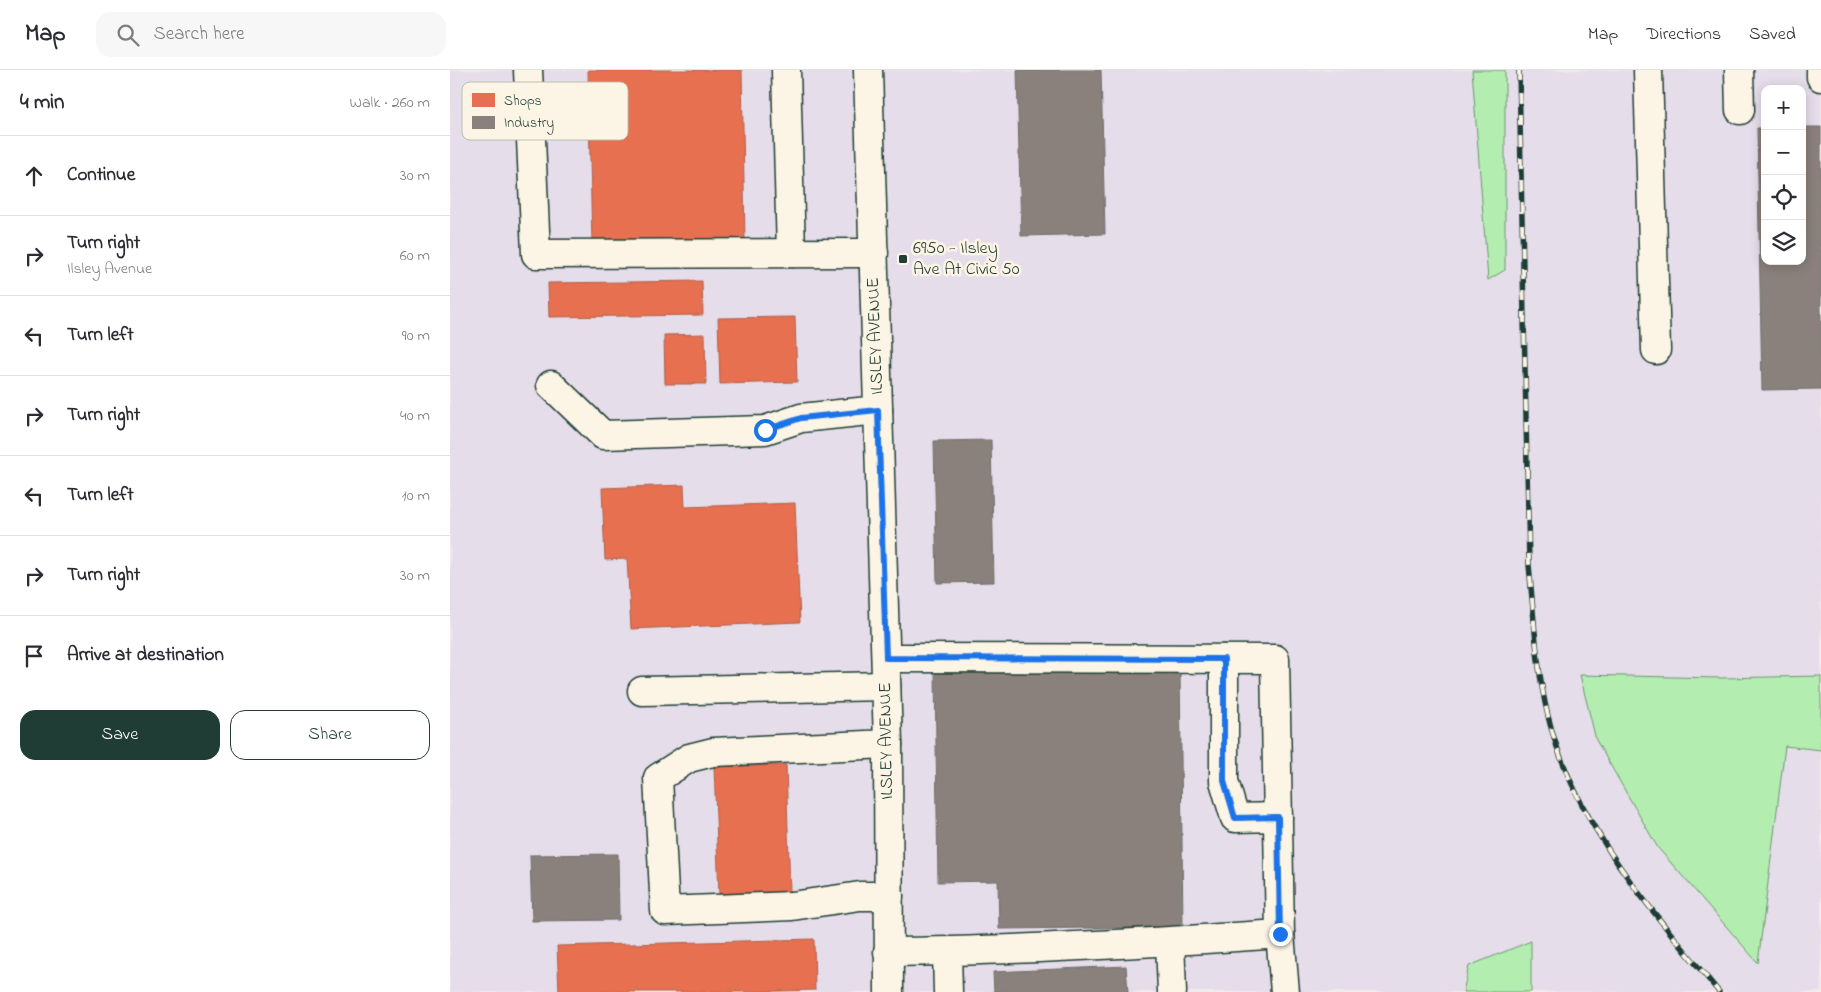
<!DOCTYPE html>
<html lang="en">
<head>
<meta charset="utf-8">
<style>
	:root { --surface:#fff; --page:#f7f7f7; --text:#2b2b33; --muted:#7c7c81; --line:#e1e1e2; --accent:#1f3d34 }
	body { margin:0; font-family:"Indie Flower",sans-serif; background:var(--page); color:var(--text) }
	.controls { position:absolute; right:15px; top:15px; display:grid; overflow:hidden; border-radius:10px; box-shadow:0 2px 12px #0003 }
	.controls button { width:45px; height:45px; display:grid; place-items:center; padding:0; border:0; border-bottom:1px solid var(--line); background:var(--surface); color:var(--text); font:25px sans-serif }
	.stop { position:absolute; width:15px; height:15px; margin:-11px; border:4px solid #1a73e8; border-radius:50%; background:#fff }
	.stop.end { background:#1a73e8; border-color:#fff; box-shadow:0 1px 5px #0008 }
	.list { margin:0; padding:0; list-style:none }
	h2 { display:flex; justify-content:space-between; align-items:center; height:65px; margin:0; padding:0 20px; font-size:21px }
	h2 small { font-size:16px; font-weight:400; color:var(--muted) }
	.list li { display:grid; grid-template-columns:32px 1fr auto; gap:15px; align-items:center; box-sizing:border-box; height:80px; padding:0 20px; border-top:1px solid var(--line) }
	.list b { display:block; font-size:19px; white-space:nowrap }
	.list p { margin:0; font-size:16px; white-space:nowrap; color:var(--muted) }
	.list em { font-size:16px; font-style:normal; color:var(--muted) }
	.actions { display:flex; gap:10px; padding:15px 20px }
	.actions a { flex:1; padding:11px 0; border:1px solid var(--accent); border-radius:15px; text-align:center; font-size:18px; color:var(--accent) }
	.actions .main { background:var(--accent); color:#fff }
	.icon { flex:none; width:28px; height:28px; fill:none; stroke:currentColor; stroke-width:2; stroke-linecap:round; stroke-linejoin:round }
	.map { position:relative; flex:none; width:1371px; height:922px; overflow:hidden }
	header { display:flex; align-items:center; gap:30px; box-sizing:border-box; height:70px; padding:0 25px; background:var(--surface); border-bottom:1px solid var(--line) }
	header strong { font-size:24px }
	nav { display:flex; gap:28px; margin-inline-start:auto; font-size:18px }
	.search { width:350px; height:45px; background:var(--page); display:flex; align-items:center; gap:12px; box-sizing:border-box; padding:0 18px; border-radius:15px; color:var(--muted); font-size:19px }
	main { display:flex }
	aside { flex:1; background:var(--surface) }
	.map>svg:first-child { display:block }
	.built { fill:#e6ddeb; fill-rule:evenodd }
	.green { fill:#b4edb0; stroke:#6a9572 }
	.shops { fill:#e76f51; stroke:#ab6048 }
	.industry { fill:#8a817c; stroke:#6a6d66 }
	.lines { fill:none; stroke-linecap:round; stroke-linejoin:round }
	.minor-casing { stroke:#1f3d34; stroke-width:31 }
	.minor { stroke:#fcf5e5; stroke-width:28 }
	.rail-casing { stroke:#1f3d34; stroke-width:5.5 }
	.rail { stroke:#fcf5e5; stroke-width:4; stroke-dasharray:11; stroke-linecap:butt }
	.route { stroke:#1a73e8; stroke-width:6 }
	.poi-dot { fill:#1f3d34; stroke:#fcf5e5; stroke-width:2 }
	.labels { text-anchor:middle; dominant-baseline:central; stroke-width:5; stroke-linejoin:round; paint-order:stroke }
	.poi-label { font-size:18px; fill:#1f3d34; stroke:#fcf5e5; text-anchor:start }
	.street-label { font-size:18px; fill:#1f3d34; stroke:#fcf5e5 }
	.key { fill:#fcf5e5; stroke:#babeb0; stroke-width:1 }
	.key-label { font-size:14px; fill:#1f3d34 }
</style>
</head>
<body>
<header>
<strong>Map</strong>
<div class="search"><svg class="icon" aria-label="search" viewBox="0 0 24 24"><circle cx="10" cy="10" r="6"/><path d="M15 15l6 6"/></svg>Search here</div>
<nav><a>Map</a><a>Directions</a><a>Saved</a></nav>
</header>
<main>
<aside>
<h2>4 min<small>Walk · 260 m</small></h2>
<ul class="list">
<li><svg class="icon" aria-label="ahead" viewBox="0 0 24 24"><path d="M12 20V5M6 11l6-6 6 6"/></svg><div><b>Continue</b></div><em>30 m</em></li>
<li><svg class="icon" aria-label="right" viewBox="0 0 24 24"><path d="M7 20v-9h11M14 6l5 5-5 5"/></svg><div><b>Turn right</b><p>Ilsley Avenue</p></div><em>60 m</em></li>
<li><svg class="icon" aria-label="left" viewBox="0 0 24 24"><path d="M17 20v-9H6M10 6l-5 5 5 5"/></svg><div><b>Turn left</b></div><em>90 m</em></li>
<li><svg class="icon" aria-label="right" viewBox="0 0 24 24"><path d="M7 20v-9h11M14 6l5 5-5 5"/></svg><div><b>Turn right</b></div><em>40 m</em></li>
<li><svg class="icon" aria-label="left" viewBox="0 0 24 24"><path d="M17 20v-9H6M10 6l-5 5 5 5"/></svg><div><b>Turn left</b></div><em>10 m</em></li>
<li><svg class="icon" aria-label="right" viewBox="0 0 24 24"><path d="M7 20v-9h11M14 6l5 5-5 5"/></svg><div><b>Turn right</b></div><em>30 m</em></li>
<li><svg class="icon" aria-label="arrive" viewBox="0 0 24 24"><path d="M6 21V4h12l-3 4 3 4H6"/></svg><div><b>Arrive at destination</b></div></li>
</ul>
<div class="actions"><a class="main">Save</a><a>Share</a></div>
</aside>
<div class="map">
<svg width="1371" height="922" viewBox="0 0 1371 922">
	<rect width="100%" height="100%" fill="#f2eae8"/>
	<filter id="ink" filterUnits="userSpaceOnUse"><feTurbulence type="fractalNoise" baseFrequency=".02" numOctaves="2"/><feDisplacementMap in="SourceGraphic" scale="10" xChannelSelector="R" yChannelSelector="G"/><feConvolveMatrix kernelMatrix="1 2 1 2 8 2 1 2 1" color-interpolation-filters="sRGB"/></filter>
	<g filter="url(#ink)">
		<path class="built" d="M 0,0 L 1022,0 L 1038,210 L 1055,200 L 1055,0 L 1371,0 L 1371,606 L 1270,608 L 1308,892 L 1335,676 L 1371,680 L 1371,922 L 1081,922 L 1081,871 L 1019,896 L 1012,922 L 0,922 ZM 1315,19 L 1352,19 L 1352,191 L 1315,191 Z"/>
		<g class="green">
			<path d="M 1022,0 L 1055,0 L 1055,200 L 1038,210 Z"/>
			<path d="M 1130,605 L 1270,608 L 1371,606 L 1371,680 L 1335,676 L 1308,893 L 1208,778 L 1146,670 Z"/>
			<path d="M 1081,871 L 1081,922 L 1013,922 L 1019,896 Z"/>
		</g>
		<g class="shops">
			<path d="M 138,0 L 292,0 L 295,172 L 142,175 Z"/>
			<path d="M 252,211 L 253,245 L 99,247 L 98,213 Z"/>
			<path d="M 345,247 L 347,312 L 270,314 L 268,248 Z"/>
			<path d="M 255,264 L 256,314 L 215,314 L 214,265 Z"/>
			<path d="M 234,415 L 235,437 L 345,433 L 350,552 L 181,559 L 177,489 L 155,490 L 152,418 Z"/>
			<path d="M 336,695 L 340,822 L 269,825 L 264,697 Z"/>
			<path d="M 364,869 L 365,920 L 296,922 L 109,922 L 107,876 Z"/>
		</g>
		<g class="industry">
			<path d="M 567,0 L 651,0 L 655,164 L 571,166 Z"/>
			<path d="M 1352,57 L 1371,57 L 1371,319 L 1312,320 L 1307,58 L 1315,58 L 1315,191 L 1352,191 Z"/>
			<path d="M 541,370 L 544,512 L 487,513 L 484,371 Z"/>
			<path d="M 730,601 L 733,857 L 549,859 L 548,811 L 488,812 L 485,603 Z"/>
			<path d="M 168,784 L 169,850 L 82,851 L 80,785 Z"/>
			<path d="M 676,896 L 678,922 L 544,922 L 543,902 Z"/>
		</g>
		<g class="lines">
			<g class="minor-casing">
				<g id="minor">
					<path d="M 78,0 L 86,184 L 424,183"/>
					<path d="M 336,0 L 341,183"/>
					<path d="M 418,0 L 438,674 L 439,922"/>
					<path d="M 1198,0 L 1206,280"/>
					<path d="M 1289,0 L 1290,40"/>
					<path d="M 1371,0 L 1371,7"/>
					<path d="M 101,315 L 153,365 L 315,360 L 351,348 L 428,340"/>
					<path d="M 436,588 L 825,589 L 830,864 C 700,873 569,881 438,882"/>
					<path d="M 774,589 L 774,711 L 785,748 L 828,747"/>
					<path d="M 192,621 L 436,616"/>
					<path d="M 438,674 L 263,682 L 239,688 L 208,708 L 215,841 L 342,836 L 410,826 L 439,826"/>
					<path d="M 830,864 L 835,922"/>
					<path d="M 720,872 L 722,922"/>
					<path d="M 497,882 L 498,922"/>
				</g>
			</g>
			<use href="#minor" class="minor"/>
			<g class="rail-casing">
				<path id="rail" d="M 1069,0 L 1079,495 C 1084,546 1086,597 1098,646 C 1124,754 1200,838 1269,922"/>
			</g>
			<use href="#rail" class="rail"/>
		</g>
	</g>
	<g class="lines" filter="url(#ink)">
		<path class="route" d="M 315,360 L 351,348 L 428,340 L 436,588 L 774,589 L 774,711 L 785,748 L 828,747 L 830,864"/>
	</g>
	<rect class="poi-dot" x="448" y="184" width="10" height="10" rx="2.5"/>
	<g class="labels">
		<g class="poi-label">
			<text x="463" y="179">6950 - Ilsley<tspan x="463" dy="21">Ave At Civic 50</tspan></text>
		</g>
		<g class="street-label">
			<text transform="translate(426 266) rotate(-92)">ILSLEY AVENUE</text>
			<text transform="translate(437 671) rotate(-91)">ILSLEY AVENUE</text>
		</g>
	</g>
	<rect x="12" y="12" width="166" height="58" rx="8" class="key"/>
	<rect x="22" y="23" width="23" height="14" fill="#e76f51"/>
	<rect x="22" y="46" width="23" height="13" fill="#8a817c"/>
	<g class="key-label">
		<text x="54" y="35">Shops</text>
		<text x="54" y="57">Industry</text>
	</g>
</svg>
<div class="controls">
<button>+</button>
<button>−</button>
<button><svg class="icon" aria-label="locate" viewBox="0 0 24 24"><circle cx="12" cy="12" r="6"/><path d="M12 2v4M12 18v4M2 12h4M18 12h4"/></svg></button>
<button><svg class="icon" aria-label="layers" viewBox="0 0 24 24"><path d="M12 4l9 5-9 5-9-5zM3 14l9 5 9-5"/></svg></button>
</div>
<div class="stop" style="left:315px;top:360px"></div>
<div class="stop end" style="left:830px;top:864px"></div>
</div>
</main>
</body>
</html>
